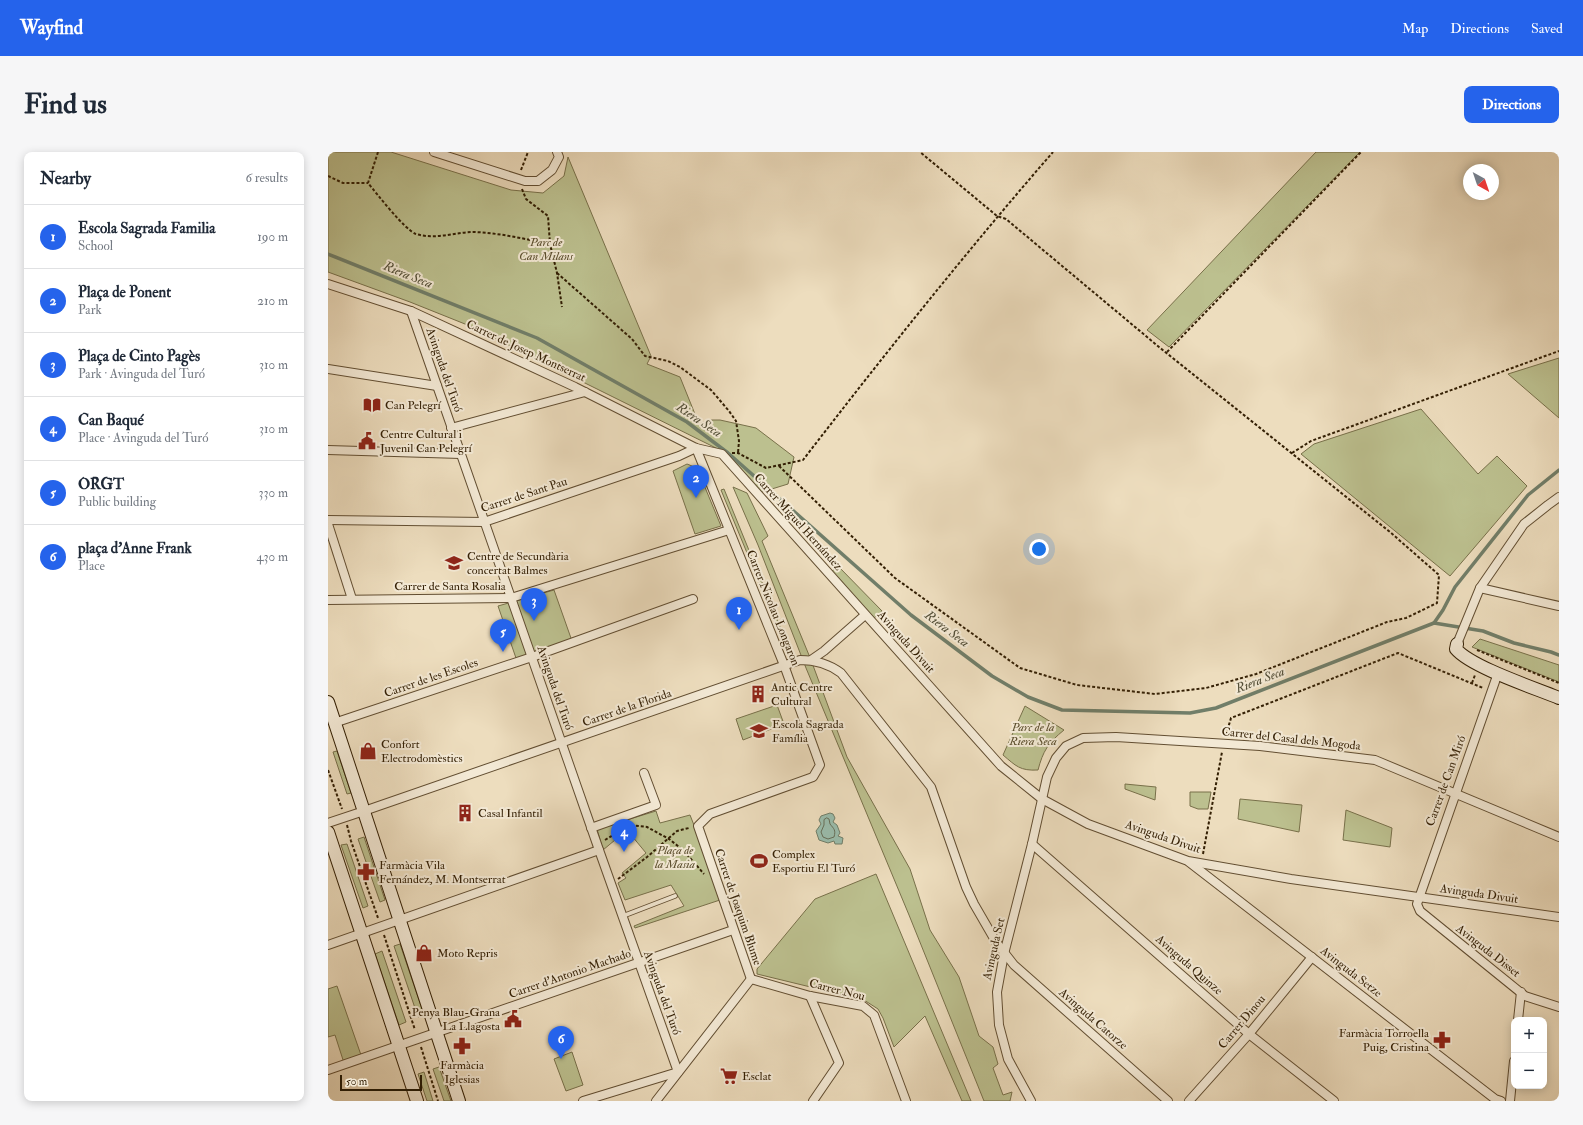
<!DOCTYPE html>
<html lang="en">
<head>
<meta charset="utf-8">
<style>
	:root { --surface:#fff; --page:#f6f6f7; --text:#1f2937; --muted:#747a83; --line:#e0e1e3; --accent:#2563eb }
	body { margin:0; font-family:"IM FELL Double Pica",serif; background:var(--page); color:var(--text) }
	.controls { position:absolute; right:12px; bottom:12px; display:grid; overflow:hidden; border-radius:8px; box-shadow:0 2px 10px #0003 }
	.controls button { width:36px; height:36px; display:grid; place-items:center; padding:0; border:0; border-bottom:1px solid var(--line); background:var(--surface); color:var(--text); font:20px sans-serif }
	.compass { position:absolute; left:1135px; top:12px; width:36px; height:36px; border-radius:50%; background:var(--surface); box-shadow:0 2px 10px #0003; rotate:140deg }
	.scale { position:absolute; left:12px; bottom:10px; width:82px; box-sizing:border-box; padding-left:4px; border:2px solid #331f04; border-top:0; font-size:11px; line-height:14px; white-space:nowrap; color:#331f04; -webkit-text-stroke:3px #f3e9d5; paint-order:stroke }
	.you { position:absolute; left:711px; top:397px; width:14px; height:14px; margin:-10px; border:3px solid #fff; border-radius:50%; background:#1a73e8; box-shadow:0 0 0 6px #1a73e833 }
	.badge { display:grid; place-items:center; width:26px; height:26px; border-radius:50%; background:var(--accent); color:#fff; font-size:13px; font-weight:700 }
	.pin { position:absolute; translate:-50% -33px; filter:drop-shadow(0 1px 2px #0008) }
	.pin::after { content:''; position:absolute; top:21px; width:14px; height:12px; background:inherit; clip-path:polygon(0 0,100% 0,50% 100%) }
	.list { margin:0; padding:0; list-style:none }
	h2 { display:flex; justify-content:space-between; align-items:center; height:52px; margin:0; padding:0 16px; font-size:17px }
	h2 small { font-size:13px; font-weight:400; color:var(--muted) }
	.list li { display:grid; grid-template-columns:26px 1fr auto; gap:12px; align-items:center; box-sizing:border-box; height:64px; padding:0 16px; border-top:1px solid var(--line) }
	.list b { display:block; font-size:15px; white-space:nowrap }
	.list p { margin:0; font-size:13px; white-space:nowrap; color:var(--muted) }
	.list em { font-size:13px; font-style:normal; color:var(--muted) }
	.map { position:relative; flex:none; width:1231px; height:949px; overflow:hidden; border-radius:8px }
	header { display:flex; align-items:center; gap:24px; box-sizing:border-box; height:56px; padding:0 20px; background:var(--accent); color:#fff }
	header strong { font-size:19px }
	nav { display:flex; gap:22px; margin-inline-start:auto; font-size:14px }
	.intro { display:flex; align-items:center; justify-content:space-between; box-sizing:border-box; height:96px; padding:0 24px }
	h1 { margin:0; font-size:28px }
	.button { padding:10px 18px; border-radius:8px; background:var(--accent); color:#fff; font-size:14px; font-weight:700 }
	main { display:flex; gap:24px; padding:0 24px }
	aside { flex:1; background:var(--surface); border-radius:8px; box-shadow:0 2px 10px #0003 }
	.map>svg:first-child { display:block }
	.green { fill:#bcc08f; stroke:#78704a }
	.water { fill:#9abdad; stroke:#717e69 }
	.lines { fill:none; stroke-linecap:round; stroke-linejoin:round }
	.shore { stroke:#666e58; stroke-width:1 }
	.stream { stroke:#717e69; stroke-width:3.5 }
	.lane-casing { stroke:#624e32; stroke-width:5.5 }
	.street-casing { stroke:#624e32; stroke-width:10 }
	.secondary-casing { stroke:#331f04; stroke-width:14 }
	.path { stroke:#331f04; stroke-width:2; stroke-dasharray:3 2; stroke-linecap:butt }
	.lane { stroke:#f3e9d5; stroke-width:4 }
	.street { stroke:#f3e9d5; stroke-width:8 }
	.secondary { stroke:#f3e9d5; stroke-width:12 }
	.labels { text-anchor:middle; dominant-baseline:central; stroke-width:4; stroke-linejoin:round; paint-order:stroke }
	.park-label { font-size:12px; font-style:italic; fill:#5c4f2e; stroke:#f3e9d5 }
	.street-label { font-size:12px; fill:#331f04; stroke:#f3e9d5 }
	.poi-label { font-size:12px; fill:#331f04; stroke:#f3e9d5; text-anchor:start }
	.water-label { font-size:13px; font-style:italic; fill:#524e37; stroke:#f3e9d5 }
</style>
</head>
<body>
<header>
<strong>Wayfind</strong>
<nav><a>Map</a><a>Directions</a><a>Saved</a></nav>
</header>
<div class="intro"><h1>Find us</h1><a class="button">Directions</a></div>
<main>
<aside>
<h2>Nearby<small>6 results</small></h2>
<ul class="list">
<li><span class="badge">1</span><div><b>Escola Sagrada Familia</b><p>School</p></div><em>190 m</em></li>
<li><span class="badge">2</span><div><b>Plaça de Ponent</b><p>Park</p></div><em>210 m</em></li>
<li><span class="badge">3</span><div><b>Plaça de Cinto Pagès</b><p>Park · Avinguda del Turó</p></div><em>310 m</em></li>
<li><span class="badge">4</span><div><b>Can Baqué</b><p>Place · Avinguda del Turó</p></div><em>310 m</em></li>
<li><span class="badge">5</span><div><b>ORGT</b><p>Public building</p></div><em>330 m</em></li>
<li><span class="badge">6</span><div><b>plaça d'Anne Frank</b><p>Place</p></div><em>430 m</em></li>
</ul>
</aside>
<div class="map">
<svg width="1231" height="949" viewBox="0 0 1231 949">
	<rect width="100%" height="100%" fill="#edddbe"/>
	<filter id="stains"><feTurbulence type="fractalNoise" baseFrequency=".005" numOctaves="4"/><feColorMatrix values="0 0 0 0 .2 0 0 0 0 .09 0 0 0 0 .02 0 0 0 .5 -.17"/></filter>
	<radialGradient id="worn" r=".72"><stop offset=".6" stop-color="#630" stop-opacity="0"/><stop offset="1" stop-color="#630" stop-opacity=".3"/></radialGradient>
	<g class="green">
		<path d="M 0,0 L 63,0 L 183,38 L 215,41 L 236,24 L 240,5 L 323,204 L 319,212 L 352,225 L 371,272 L 381,268 L 392,268 L 428,276 L 466,305 L 460,332 L 434,340 L 394,299 L 142,174 L 82,150 L 0,120 Z"/>
		<path d="M 988,0 L 1032,0 L 841,195 L 819,178 Z"/>
		<path d="M 1231,206 L 1231,266 L 1180,222 Z"/>
		<path d="M 1093,257 L 1150,322 L 1169,304 L 1199,334 L 1122,424 L 973,302 L 986,292 Z"/>
		<path d="M 359,312 L 369,316 L 393,374 L 367,382 L 345,319 Z"/>
		<path d="M 405,335 L 419,341 L 440,384 L 434,389 L 483,508 L 519,605 L 582,717 L 602,778 L 631,825 L 651,884 L 665,895 L 670,912 L 665,916 L 675,943 L 684,940 L 682,949 L 656,949 L 581,763 L 478,516 L 430,393 Z"/>
		<path d="M 396,337 L 460,494 L 458,495 L 393,338 Z"/>
		<path d="M 510,414 L 554,459 L 545,467 L 503,420 Z"/>
		<path d="M 226,438 L 244,489 L 189,509 L 170,454 Z"/>
		<path d="M 1152,487 L 1231,513 L 1231,530 L 1144,495 Z"/>
		<path d="M 449,553 L 456,572 L 415,588 L 408,567 Z"/>
		<path d="M 697,554 L 736,578 C 720,591 715,599 710,618 C 692,619 688,614 675,603 Z"/>
		<path d="M 9,599 L 23,641 L 19,642 L 5,600 Z"/>
		<path d="M 797,632 L 828,635 L 827,648 L 797,637 Z"/>
		<path d="M 862,640 L 883,640 L 880,657 L 870,657 L 862,654 Z"/>
		<path d="M 912,647 L 974,653 L 971,680 L 910,667 Z"/>
		<path d="M 1018,658 L 1064,676 L 1062,695 L 1015,688 Z"/>
		<path d="M 328,659 L 332,671 L 362,663 L 395,747 L 307,776 L 306,774 L 356,754 L 343,733 L 297,748 L 290,731 L 298,726 L 294,721 L 318,701 L 299,678 L 275,698 L 269,677 Z"/>
		<path d="M 36,685 L 57,748 L 52,750 L 30,687 Z"/>
		<path d="M 19,692 L 40,754 L 35,756 L 13,693 Z"/>
		<path d="M 548,722 L 643,949 L 634,949 L 597,864 L 566,895 L 555,866 L 550,857 L 536,848 L 429,822 L 429,817 L 487,747 Z"/>
		<path d="M 72,792 L 96,863 L 90,865 L 66,794 Z"/>
		<path d="M 54,799 L 78,870 L 71,873 L 47,802 Z"/>
		<path d="M 9,834 L 33,903 L 16,911 L 7,883 L 0,885 L 0,837 Z"/>
		<path d="M 244,900 L 255,933 L 238,939 L 226,907 Z"/>
		<path d="M 111,915 L 123,949 L 116,949 L 105,917 Z"/>
		<path d="M 96,920 L 105,949 L 99,949 L 90,922 Z"/>
	</g>
	<path class="water" d="M 502,661 L 505,662 L 507,666 L 505,670 L 509,673 L 512,681 L 510,684 L 515,686 L 514,692 L 507,692 L 506,689 L 500,691 L 491,688 L 488,679 L 493,672 L 491,668 L 493,664 Z"/>
	<g class="lines">
		<path class="shore" d="M 499,666 L 501,667 L 502,672 C 506,677 508,678 506,685 L 500,687 L 495,685 L 493,680 L 496,673 L 496,668 Z"/>
		<g class="stream">
			<path d="M 0,102 L 209,186 L 359,270 L 400,301 L 583,463 L 664,524 L 700,545 L 734,558 L 862,561 L 888,556 L 1106,471 L 1115,458 L 1127,435 L 1200,343 L 1231,318"/>
			<path d="M 1106,471 L 1155,479 L 1186,491 L 1223,500 L 1231,503"/>
		</g>
		<g class="lane-casing">
			<path id="lane" d="M 295,764 L 347,744"/>
		</g>
		<g class="street-casing">
			<g id="street">
				<path d="M 106,0 L 197,29 L 210,29 L 224,18 L 231,5 L 229,0"/>
				<path d="M 0,132 L 83,159 L 247,235 L 368,296 L 394,302 L 673,614 L 714,647 L 736,659 L 760,672 L 860,709 L 963,727 L 1231,765"/>
				<path d="M 83,159 L 271,698 L 350,920 L 255,949"/>
				<path d="M 0,217 L 109,234"/>
				<path d="M 123,276 L 257,240"/>
				<path d="M 0,298 L 133,302"/>
				<path d="M 0,368 L 156,370 L 351,304 L 368,296 L 456,513 L 492,613 L 485,625 L 382,662 L 370,674 L 423,827"/>
				<path d="M 0,372 L 24,447"/>
				<path d="M 1152,436 L 1231,454"/>
				<path d="M 0,448 L 183,446 L 401,378"/>
				<path d="M 1129,492 L 1152,436 L 1196,372 L 1220,353 L 1231,345"/>
				<path d="M 483,508 L 496,499 L 537,463"/>
				<path d="M 1170,521 L 1089,752 L 1092,759 L 1197,844 L 1231,855"/>
				<path d="M 6,571 L 204,505 L 365,447"/>
				<path d="M 0,671 L 36,659 L 472,508 C 487,508 501,512 513,521 L 603,635 L 638,735 L 646,752 L 668,790 L 686,813 L 840,949"/>
				<path d="M 263,676 L 328,653 L 316,621"/>
				<path d="M 704,692 L 921,882 L 1006,949"/>
				<path d="M 861,710 L 1167,947 L 1173,949"/>
				<path d="M 0,793 L 271,698"/>
				<path d="M 423,827 L 482,844 L 535,854 L 546,863 L 578,949"/>
				<path d="M 482,844 L 511,911 L 485,949"/>
				<path d="M 1190,868 L 1193,840"/>
				<path d="M 0,918 L 405,778"/>
				<path d="M 328,949 L 423,827"/>
				<path d="M 703,949 L 680,907 L 671,873 L 669,840 L 676,802 L 704,692 L 719,625 L 728,606 L 738,594 L 755,586 L 788,585 L 932,594 L 1047,608 L 1231,685"/>
				<path d="M 861,949 L 921,882 L 984,805"/>
				<path d="M 1182,949 L 1186,909"/>
			</g>
		</g>
		<g class="secondary-casing">
			<g id="secondary">
				<path d="M 1129,492 L 1128,497 C 1143,515 1207,536 1231,546"/>
				<path d="M 0,550 L 131,949"/>
				<path d="M 0,680 L 89,949"/>
			</g>
		</g>
		<g class="path">
			<path d="M 50,0 L 40,31 C 49,42 77,78 88,82 C 108,88 127,80 146,80 C 172,81 197,87 222,92"/>
			<path d="M 193,18 L 200,0"/>
			<path d="M 0,24 L 15,31 L 40,31"/>
			<path d="M 194,37 L 198,47 L 220,64 L 222,92 L 229,121 L 234,155"/>
			<path d="M 229,121 L 304,187 L 317,204 L 340,209 L 352,215 L 383,238 L 401,259 L 408,269 L 411,289 L 410,301"/>
			<path d="M 839,200 L 1033,0"/>
			<path d="M 404,301 L 410,301 L 438,316 L 475,308 C 556,203 638,100 725,0"/>
			<path d="M 964,301 L 983,289 L 1231,199"/>
			<path d="M 451,314 L 567,426 L 692,516 L 749,533 L 827,542 L 878,536 L 928,522 L 1059,470 L 1078,466 L 1109,451 L 1111,423 L 1062,380 L 831,195 L 678,67 L 669,64 L 592,0"/>
			<path d="M 1149,498 L 1231,531"/>
			<path d="M 1144,531 L 1147,523"/>
			<path d="M 898,583 L 903,566 L 1070,501 L 1155,536"/>
			<path d="M 0,618 L 14,657"/>
			<path d="M 19,673 L 23,689 L 50,766"/>
			<path d="M 277,688 L 302,673 L 319,675 L 341,687 L 355,698 L 376,722"/>
			<path d="M 875,702 L 894,600"/>
			<path d="M 290,727 L 319,705 L 349,679 L 361,676"/>
			<path d="M 56,783 L 87,878"/>
			<path d="M 93,895 L 110,949"/>
		</g>
		<use href="#lane" class="lane"/>
		<use href="#street" class="street"/>
		<use href="#secondary" class="secondary"/>
	</g>
	<defs>
		<g id="library-bare" transform="scale(1.38)"><path d="M-6-4Q-3-5.5-.7-3.5V5Q-3 3-6 4ZM6-4Q3-5.5 .7-3.5V5Q3 3 6 4Z" fill="#8f2418" stroke="#f3e9d5" stroke-width="2.5" paint-order="stroke"/></g>
		<g id="civic-bare" transform="scale(1.38)"><path d="M-.6-6.5H3V-4.5H.6V-3L4-1V1h2V6H-6V1h2V-1L-.6-3ZM-1.2 2.5V6h2.4V2.5Z" fill="#8f2418" stroke="#f3e9d5" stroke-width="2.5" paint-order="stroke"/></g>
		<g id="school-bare" transform="scale(1.38)"><path d="M0-5L7-2L0 1L-7-2ZM-4 1L0 2.5L4 1V4Q0 6-4 4Z" fill="#8f2418" stroke="#f3e9d5" stroke-width="2.5" paint-order="stroke"/></g>
		<g id="building-bare" transform="scale(1.38)"><path d="M-4-6H4V6H1V3H-1V6H-4ZM-2.5-4.3h1.7v1.8h-1.7ZM.8-4.3h1.7v1.8H.8ZM-2.5-1h1.7V.8h-1.7ZM.8-1h1.7V.8H.8Z" fill="#8f2418" stroke="#f3e9d5" stroke-width="2.5" paint-order="stroke"/></g>
		<g id="shop-bare" transform="scale(1.38)"><path d="M-5-2.5h2.3a2.7 3.5 0 0 1 5.4 0H5L5.5 6h-11ZM-1.5-2.5h3a1.5 2.3 0 0 0-3 0Z" fill="#8f2418" stroke="#f3e9d5" stroke-width="2.5" paint-order="stroke"/></g>
		<g id="stadium-bare" transform="scale(1.38)"><path d="M0-5a6.5 5 0 1 0 0 10a6.5 5 0 1 0 0-10ZM-3.5-1.8h7v3.6h-7Z" fill="#8f2418" stroke="#f3e9d5" stroke-width="2.5" paint-order="stroke"/></g>
		<g id="pharmacy-bare" transform="scale(1.38)"><path d="M-2-6h4v4h4v4h-4v4h-4v-4h-4v-4h4Z" fill="#8f2418" stroke="#f3e9d5" stroke-width="2.5" paint-order="stroke"/></g>
		<g id="supermarket-bare" transform="scale(1.38)"><path d="M-6-5.5h2.5l.6 2H6L4.5 2H-2.5L-4.4-4H-6ZM-1.5 3.2a1.3 1.3 0 1 0 .1 0ZM3 3.2a1.3 1.3 0 1 0 .1 0Z" fill="#8f2418" stroke="#f3e9d5" stroke-width="2.5" paint-order="stroke"/></g>
	</defs>
	<g fill-rule="evenodd">
		<use href="#library-bare" x="44" y="253"/>
		<use href="#civic-bare" x="39" y="289"/>
		<use href="#school-bare" x="126" y="411"/>
		<use href="#building-bare" x="430" y="542"/>
		<use href="#school-bare" x="431" y="579"/>
		<use href="#shop-bare" x="40" y="599"/>
		<use href="#building-bare" x="137" y="661"/>
		<use href="#stadium-bare" x="431" y="709"/>
		<use href="#pharmacy-bare" x="38" y="720"/>
		<use href="#shop-bare" x="96" y="801"/>
		<use href="#civic-bare" x="185" y="867"/>
		<use href="#pharmacy-bare" x="1114" y="888"/>
		<use href="#pharmacy-bare" x="134" y="894"/>
		<use href="#supermarket-bare" x="401" y="924"/>
	</g>
	<g class="labels">
		<g class="park-label">
			<text x="218" y="90">Parc de<tspan x="218" dy="14">Can Milans</tspan></text>
			<text x="705" y="575">Parc de la<tspan x="705" dy="14">Riera Seca</tspan></text>
			<text x="347" y="698">Plaça de<tspan x="347" dy="14">la Masia</tspan></text>
		</g>
		<g class="street-label">
			<text transform="translate(198 199) rotate(25)">Carrer de Josep Montserrat</text>
			<text transform="translate(116 218) rotate(71)">Avinguda del Turó</text>
			<text transform="translate(196 343) rotate(-18)">Carrer de Sant Pau</text>
			<text transform="translate(470 370) rotate(48)">Carrer Miguel Hernández</text>
			<text x="122" y="434">Carrer de Santa Rosalia</text>
			<text transform="translate(445 456) rotate(68)">Carrer Nicolau Longaron</text>
			<text transform="translate(578 490) rotate(48)">Avinguda Divuit</text>
			<text transform="translate(103 526) rotate(-19)">Carrer de les Escoles</text>
			<text transform="translate(227 536) rotate(71)">Avinguda del Turó</text>
			<text transform="translate(299 556) rotate(-19)">Carrer de la Florida</text>
			<text transform="translate(963 587) rotate(6)">Carrer del Casal dels Mogoda</text>
			<text transform="translate(1118 629) rotate(-70)">Carrer de Can Miró</text>
			<text transform="translate(835 685) rotate(19)">Avinguda Divuit</text>
			<text transform="translate(1151 742) rotate(8)">Avinguda Divuit</text>
			<text transform="translate(410 755) rotate(71)">Carrer de Joaquim Blume</text>
			<text transform="translate(666 797) rotate(-77)">Avinguda Set</text>
			<text transform="translate(1160 799) rotate(38)">Avinguda Disset</text>
			<text transform="translate(861 813) rotate(41)">Avinguda Quinze</text>
			<text transform="translate(1023 820) rotate(38)">Avinguda Setze</text>
			<text transform="translate(242 822) rotate(-19)">Carrer d'Antonio Machado</text>
			<text transform="translate(509 838) rotate(14)">Carrer Nou</text>
			<text transform="translate(334 841) rotate(70)">Avinguda del Turó</text>
			<text transform="translate(765 867) rotate(41)">Avinguda Catorze</text>
			<text transform="translate(914 870) rotate(-50)">Carrer Dinou</text>
		</g>
		<g class="poi-label">
			<text x="57" y="253">Can Pelegrí</text>
			<text x="52" y="282">Centre Cultural i<tspan x="52" dy="14">Juvenil Can Pelegrí</tspan></text>
			<text x="139" y="404">Centre de Secundària<tspan x="139" dy="14">concertat Balmes</tspan></text>
			<text x="443" y="535">Antic Centre<tspan x="443" dy="14">Cultural</tspan></text>
			<text x="444" y="572">Escola Sagrada<tspan x="444" dy="14">Família</tspan></text>
			<text x="53" y="592">Confort<tspan x="53" dy="14">Electrodomèstics</tspan></text>
			<text x="150" y="661">Casal Infantil</text>
			<text x="444" y="702">Complex<tspan x="444" dy="14">Esportiu El Turó</tspan></text>
			<text x="51" y="713">Farmàcia Vila<tspan x="51" dy="14">Fernández, M. Montserrat</tspan></text>
			<text x="109" y="801">Moto Repris</text>
			<text x="172" y="860" text-anchor="end">Penya Blau-Grana<tspan x="172" dy="14">La Llagosta</tspan></text>
			<text x="1101" y="881" text-anchor="end">Farmàcia Torroella<tspan x="1101" dy="14">Puig, Cristina</tspan></text>
			<text x="134" y="913" text-anchor="middle">Farmàcia<tspan x="134" dy="14">Iglesias</tspan></text>
			<text x="414" y="924">Esclat</text>
		</g>
		<g class="water-label">
			<text transform="translate(80 123) rotate(22)">Riera Seca</text>
			<text transform="translate(371 268) rotate(34)">Riera Seca</text>
			<text transform="translate(619 477) rotate(37)">Riera Seca</text>
			<text transform="translate(932 528) rotate(-21)">Riera Seca</text>
		</g>
	</g>
	<rect width="100%" height="100%" filter="url(#stains)"/>
	<rect width="100%" height="100%" fill="url(#worn)"/>
</svg>
<div class="controls">
<button>+</button>
<button>−</button>
</div>
<svg class="compass" viewBox="-18 -18 36 36"><path d="M0-13l5 13h-10z" fill="#e53935"/><path d="M0 13l5-13h-10z" fill="#747a83"/></svg>
<div class="scale">50 m</div>
<div class="you"></div>
<div class="pin badge" style="left:411px;top:478px">1</div>
<div class="pin badge" style="left:368px;top:346px">2</div>
<div class="pin badge" style="left:206px;top:469px">3</div>
<div class="pin badge" style="left:296px;top:700px">4</div>
<div class="pin badge" style="left:175px;top:500px">5</div>
<div class="pin badge" style="left:233px;top:907px">6</div>
</div>
</main>
</body>
</html>
